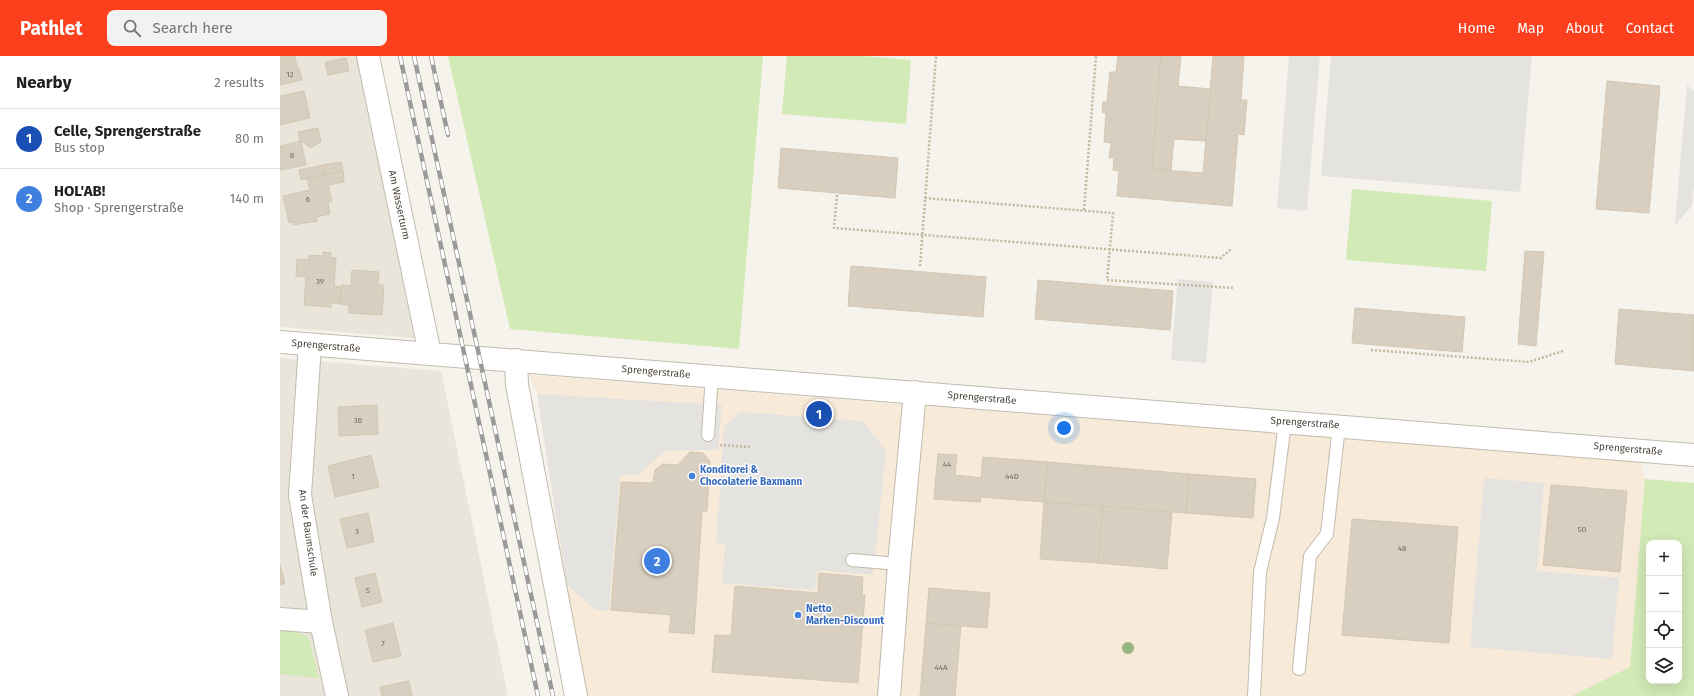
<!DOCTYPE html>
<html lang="en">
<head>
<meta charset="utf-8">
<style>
	:root { --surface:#fff; --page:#f2f2f2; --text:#202124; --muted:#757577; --line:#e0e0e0; --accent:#fc3f1d }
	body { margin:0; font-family:"Fira Sans",sans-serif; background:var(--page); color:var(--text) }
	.controls { position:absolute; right:12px; bottom:12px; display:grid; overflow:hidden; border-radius:8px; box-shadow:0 4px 16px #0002 }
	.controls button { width:36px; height:36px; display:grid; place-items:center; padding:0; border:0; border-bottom:1px solid var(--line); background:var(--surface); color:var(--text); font:20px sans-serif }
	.you { position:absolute; left:784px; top:372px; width:14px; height:14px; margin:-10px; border:3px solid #fff; border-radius:50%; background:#1a73e8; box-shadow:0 0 0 6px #1a73e833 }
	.badge { display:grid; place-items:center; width:26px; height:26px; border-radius:50%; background:var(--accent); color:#fff; font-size:13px; font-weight:700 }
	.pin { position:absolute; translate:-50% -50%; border:2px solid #fff; box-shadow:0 1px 4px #0006 }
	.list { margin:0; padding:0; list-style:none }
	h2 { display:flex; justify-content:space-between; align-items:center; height:52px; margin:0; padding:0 16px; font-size:17px }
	h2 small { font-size:13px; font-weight:400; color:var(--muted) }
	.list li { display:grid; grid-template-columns:26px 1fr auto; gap:12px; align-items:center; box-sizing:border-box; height:60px; padding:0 16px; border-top:1px solid var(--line) }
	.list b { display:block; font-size:15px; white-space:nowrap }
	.list p { margin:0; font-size:13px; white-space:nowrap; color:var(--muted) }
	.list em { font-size:13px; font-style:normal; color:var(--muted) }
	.icon { flex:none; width:22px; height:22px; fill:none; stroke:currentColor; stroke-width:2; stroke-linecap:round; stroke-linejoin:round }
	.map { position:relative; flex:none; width:1414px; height:640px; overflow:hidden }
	header { display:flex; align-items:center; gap:24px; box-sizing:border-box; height:56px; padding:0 20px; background:var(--accent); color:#fff }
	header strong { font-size:19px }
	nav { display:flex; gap:22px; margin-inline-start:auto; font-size:14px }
	.search { width:280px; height:36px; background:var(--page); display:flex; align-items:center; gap:10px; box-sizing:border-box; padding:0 14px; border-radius:8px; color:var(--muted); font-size:15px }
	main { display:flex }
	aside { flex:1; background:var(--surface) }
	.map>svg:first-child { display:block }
	.residential { fill:#eae5da }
	.commercial { fill:#f7ead8 }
	.green { fill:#d2eab5; fill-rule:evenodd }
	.parking { fill:#e5e3e0 }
	.building { fill:#d8cfc1; stroke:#d3c7b4 }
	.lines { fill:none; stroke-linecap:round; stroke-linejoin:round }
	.service-casing { stroke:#c2bbae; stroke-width:14 }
	.minor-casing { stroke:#c2bbae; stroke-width:24 }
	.tertiary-casing { stroke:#c2bbae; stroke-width:24 }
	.path { stroke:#c4b79f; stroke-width:2.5; stroke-dasharray:2 2; stroke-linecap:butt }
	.service { stroke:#fff; stroke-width:12 }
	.minor { stroke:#fff; stroke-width:22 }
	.tertiary { stroke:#fff; stroke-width:22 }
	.rail-casing { stroke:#9a9a9a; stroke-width:4.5 }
	.rail { stroke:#fff; stroke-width:3; stroke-dasharray:9; stroke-linecap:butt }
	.tree { fill:#97b381 }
	.shop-dot { fill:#3f7fe0; stroke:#fff; stroke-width:1.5 }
	.labels { text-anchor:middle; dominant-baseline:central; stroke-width:3; stroke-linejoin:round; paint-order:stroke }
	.number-label { font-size:8px; fill:#6e675b }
	.street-label { font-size:10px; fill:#4b4439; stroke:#fff }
	.shop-label { font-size:10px; font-weight:bold; fill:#366cbe; stroke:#fff; text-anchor:start }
</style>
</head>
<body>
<header>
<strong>Pathlet</strong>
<div class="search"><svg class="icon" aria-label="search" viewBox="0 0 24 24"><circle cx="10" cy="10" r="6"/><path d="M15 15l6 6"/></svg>Search here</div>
<nav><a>Home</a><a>Map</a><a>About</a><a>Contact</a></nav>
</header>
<main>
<aside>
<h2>Nearby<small>2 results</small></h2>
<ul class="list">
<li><span class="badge" style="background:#1a4fb4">1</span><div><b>Celle, Sprengerstraße</b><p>Bus stop</p></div><em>80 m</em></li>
<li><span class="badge" style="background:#3f7fe0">2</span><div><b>HOL'AB!</b><p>Shop · Sprengerstraße</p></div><em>140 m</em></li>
</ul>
</aside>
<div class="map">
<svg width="1414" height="640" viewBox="0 0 1414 640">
	<rect width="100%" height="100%" fill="#f6f3ec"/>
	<g class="residential">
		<path d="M 0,0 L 99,0 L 157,284 L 0,271 Z"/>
		<path d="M 0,302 L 161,315 L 228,640 L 0,640 Z"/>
	</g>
	<path class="commercial" d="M 250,319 L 1361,406 L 1365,423 L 1350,611 L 1292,640 L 306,640 L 295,590 L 257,338 Z"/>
	<g class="green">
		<path d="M 168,0 L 483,0 L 459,293 L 230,273 Z"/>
		<path d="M 507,0 L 583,0 L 631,4 L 626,68 L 502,58 Z"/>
		<path d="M 1072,133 L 1212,145 L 1206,215 L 1066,204 Z"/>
		<path d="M 1365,423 L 1414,427 L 1414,640 L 1292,640 L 1350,611 ZM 1369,487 L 1399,487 L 1399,625 L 1369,625 Z"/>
		<path d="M 0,574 L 16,575 L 29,582 L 39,622 L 0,618 Z"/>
	</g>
	<g class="parking">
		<path d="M 1009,0 L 1040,0 L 1027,155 L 997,152 Z"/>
		<path d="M 1051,0 L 1252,0 L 1240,136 L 1041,120 Z"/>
		<path d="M 1407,29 L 1414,35 L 1414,129 L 1412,150 L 1395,169 Z"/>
		<path d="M 898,223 L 933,226 L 926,307 L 891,304 Z"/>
		<path d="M 257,338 L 442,349 L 438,394 L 387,394 L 357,419 L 340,419 L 329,554 L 316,554 L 287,529 Z"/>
		<path d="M 460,356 L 583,365 L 606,395 L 593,519 L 538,514 L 535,534 L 442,527 L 445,488 L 436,487 L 444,371 Z"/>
		<path d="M 1204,422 L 1264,427 L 1257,515 L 1339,522 L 1332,603 L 1190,591 Z"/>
	</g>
	<g class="building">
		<path d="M 0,0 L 15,0 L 17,12 L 19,12 L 22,24 L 0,29 Z"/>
		<path d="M 838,0 L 881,0 L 872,113 L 923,117 L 933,0 L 964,0 L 961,44 L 967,44 L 964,79 L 958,78 L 952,150 L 837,140 L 839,115 L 833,114 L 834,102 L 829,102 L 831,87 L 824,86 L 826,57 L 822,56 L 823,46 L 827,46 L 830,16 L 836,16 Z"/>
		<path d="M 881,0 L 901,0 L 898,30 L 931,33 L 926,85 L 894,83 L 891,114 L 872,113 Z"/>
		<path d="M 66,2 L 69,15 L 48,19 L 45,6 Z"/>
		<path d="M 1327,25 L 1380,30 L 1369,157 L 1316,153 Z"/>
		<path d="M 24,35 L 30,62 L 0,69 L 0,40 Z"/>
		<path d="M 38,72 L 41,86 L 30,92 L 23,86 L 20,86 L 18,76 Z"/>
		<path d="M 21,85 L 26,109 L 0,114 L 0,90 Z"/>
		<path d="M 501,92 L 618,102 L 615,142 L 498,132 Z"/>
		<path d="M 61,106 L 63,115 L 44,119 L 43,109 Z"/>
		<path d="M 43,109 L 44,119 L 21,124 L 19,114 Z"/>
		<path d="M 63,115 L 64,126 L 48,129 L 52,145 L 48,146 L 50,158 L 36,161 L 37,165 L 13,169 L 13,166 L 9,167 L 3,140 L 30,134 L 27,122 Z"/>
		<path d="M 1245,195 L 1264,196 L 1256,290 L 1238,288 Z"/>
		<path d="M 43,196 L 51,197 L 51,201 L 56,202 L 54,230 L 62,231 L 60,248 L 51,247 L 51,251 L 24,249 L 26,221 L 16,220 L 17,203 L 29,204 L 29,199 L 43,200 Z"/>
		<path d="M 571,210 L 706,221 L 703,261 L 568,250 Z"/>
		<path d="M 72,214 L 99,216 L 98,229 L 104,229 L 102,259 L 69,257 L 69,249 L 60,248 L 62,229 L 71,230 Z"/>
		<path d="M 758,224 L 893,235 L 890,274 L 755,263 Z"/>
		<path d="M 1075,252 L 1185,261 L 1182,296 L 1072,287 Z"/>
		<path d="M 1339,253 L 1414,259 L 1414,315 L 1335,308 Z"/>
		<path d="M 97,349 L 98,378 L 59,380 L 58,351 Z"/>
		<path d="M 410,396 L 423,397 L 430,405 L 427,455 L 422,455 L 414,578 L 389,576 L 391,559 L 331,554 L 341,426 L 373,427 L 375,414 L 383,408 L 398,409 Z"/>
		<path d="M 658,398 L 677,399 L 675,419 L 701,422 L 703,401 L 768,406 L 764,446 L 701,441 L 700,446 L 654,443 Z"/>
		<path d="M 91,399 L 99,431 L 55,441 L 48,410 Z"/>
		<path d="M 768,406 L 909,418 L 906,457 L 764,446 Z"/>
		<path d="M 909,418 L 976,423 L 973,462 L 906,457 Z"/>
		<path d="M 1271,429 L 1347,435 L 1340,516 L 1263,509 Z"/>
		<path d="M 764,446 L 823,450 L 818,507 L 760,503 Z"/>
		<path d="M 823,450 L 892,456 L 887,513 L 818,507 Z"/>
		<path d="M 88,457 L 94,486 L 67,492 L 60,463 Z"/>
		<path d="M 1072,463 L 1178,471 L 1169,587 L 1062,579 Z"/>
		<path d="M 0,509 L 5,527 L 0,529 Z"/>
		<path d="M 95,517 L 102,546 L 82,551 L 75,522 Z"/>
		<path d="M 539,517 L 583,521 L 582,539 L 585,539 L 578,627 L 432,616 L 435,579 L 451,580 L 455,530 L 538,537 Z"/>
		<path d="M 649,532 L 710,537 L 707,572 L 646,567 Z"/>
		<path d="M 113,567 L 121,600 L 93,606 L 85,574 Z"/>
		<path d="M 646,567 L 681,570 L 675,640 L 640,640 Z"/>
		<path d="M 129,625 L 132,640 L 102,640 L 100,631 Z"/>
	</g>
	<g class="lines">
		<g class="service-casing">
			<g id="service">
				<path d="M 428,379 L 432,320"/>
				<path d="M 572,504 L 619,508"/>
				<path d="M 1019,613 L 1030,500 L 1047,478 L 1059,370"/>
				<path d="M 974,640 L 980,516 L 993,462 L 1005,366"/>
			</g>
		</g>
		<g class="minor-casing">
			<g id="minor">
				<path d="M 88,0 L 150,298"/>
				<path d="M 30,289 L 20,439 L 41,566 L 57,640"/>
				<path d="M 236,304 L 237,329 L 296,640"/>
				<path d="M 0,563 L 41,566"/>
				<path d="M 609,640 L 619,508 L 635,336"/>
			</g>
		</g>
		<g class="tertiary-casing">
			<path id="tertiary" d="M 0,286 L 1414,399"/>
		</g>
		<g class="path">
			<path d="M 557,139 L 554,172 L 941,202 L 951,193"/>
			<path d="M 645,142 L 833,157 L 827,224 L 953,232"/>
			<path d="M 804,154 L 816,0"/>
			<path d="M 640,210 L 656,0"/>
			<path d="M 1091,294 L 1249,306 L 1283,295"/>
			<path d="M 440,389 L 471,391"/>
		</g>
		<use href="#service" class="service"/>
		<use href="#minor" class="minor"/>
		<use href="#tertiary" class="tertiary"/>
		<g class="rail-casing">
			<g id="rail">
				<path d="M 120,0 L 258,640"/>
				<path d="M 134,0 L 273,640"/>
				<path d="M 151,0 L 168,79"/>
			</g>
		</g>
		<use href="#rail" class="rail"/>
	</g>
	<circle class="tree" cx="848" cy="592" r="6"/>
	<g class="shop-dot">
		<circle cx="412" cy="420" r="4"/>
		<circle cx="518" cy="559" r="4"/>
	</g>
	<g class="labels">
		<g class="number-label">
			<text x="10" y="18">12</text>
			<text x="12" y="99">8</text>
			<text x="28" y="143">6</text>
			<text x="40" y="225">39</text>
			<text x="78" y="364">36</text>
			<text x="667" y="408">44</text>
			<text x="73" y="420">1</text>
			<text x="732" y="420">44D</text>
			<text x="1302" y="473">50</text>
			<text x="77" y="475">3</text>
			<text x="1122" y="492">48</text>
			<text x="88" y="534">5</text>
			<text x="103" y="587">7</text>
			<text x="661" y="611">44A</text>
		</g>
		<g class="street-label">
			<text transform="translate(119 149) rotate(78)">Am Wasserturm</text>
			<text transform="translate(46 290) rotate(5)">Sprengerstraße</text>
			<text transform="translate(376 316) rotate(5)">Sprengerstraße</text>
			<text transform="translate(702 342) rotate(5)">Sprengerstraße</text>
			<text transform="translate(1025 367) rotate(4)">Sprengerstraße</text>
			<text transform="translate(1348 393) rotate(5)">Sprengerstraße</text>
			<text transform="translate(28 477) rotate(82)">An der Baumschule</text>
		</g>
		<g class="shop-label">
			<text x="420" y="414">Konditorei &amp;<tspan x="420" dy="12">Chocolaterie Baxmann</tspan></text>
			<text x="526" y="553">Netto<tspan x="526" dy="12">Marken-Discount</tspan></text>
		</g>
	</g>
</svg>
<div class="controls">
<button>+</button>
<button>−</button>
<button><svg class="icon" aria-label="locate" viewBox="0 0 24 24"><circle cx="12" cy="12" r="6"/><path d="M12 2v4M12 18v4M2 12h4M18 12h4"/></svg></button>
<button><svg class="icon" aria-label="layers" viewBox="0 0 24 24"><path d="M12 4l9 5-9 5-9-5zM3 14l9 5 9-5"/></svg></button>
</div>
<div class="you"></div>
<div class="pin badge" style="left:539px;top:358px;background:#1a4fb4">1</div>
<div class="pin badge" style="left:377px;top:505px;background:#3f7fe0">2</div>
</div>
</main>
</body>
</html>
